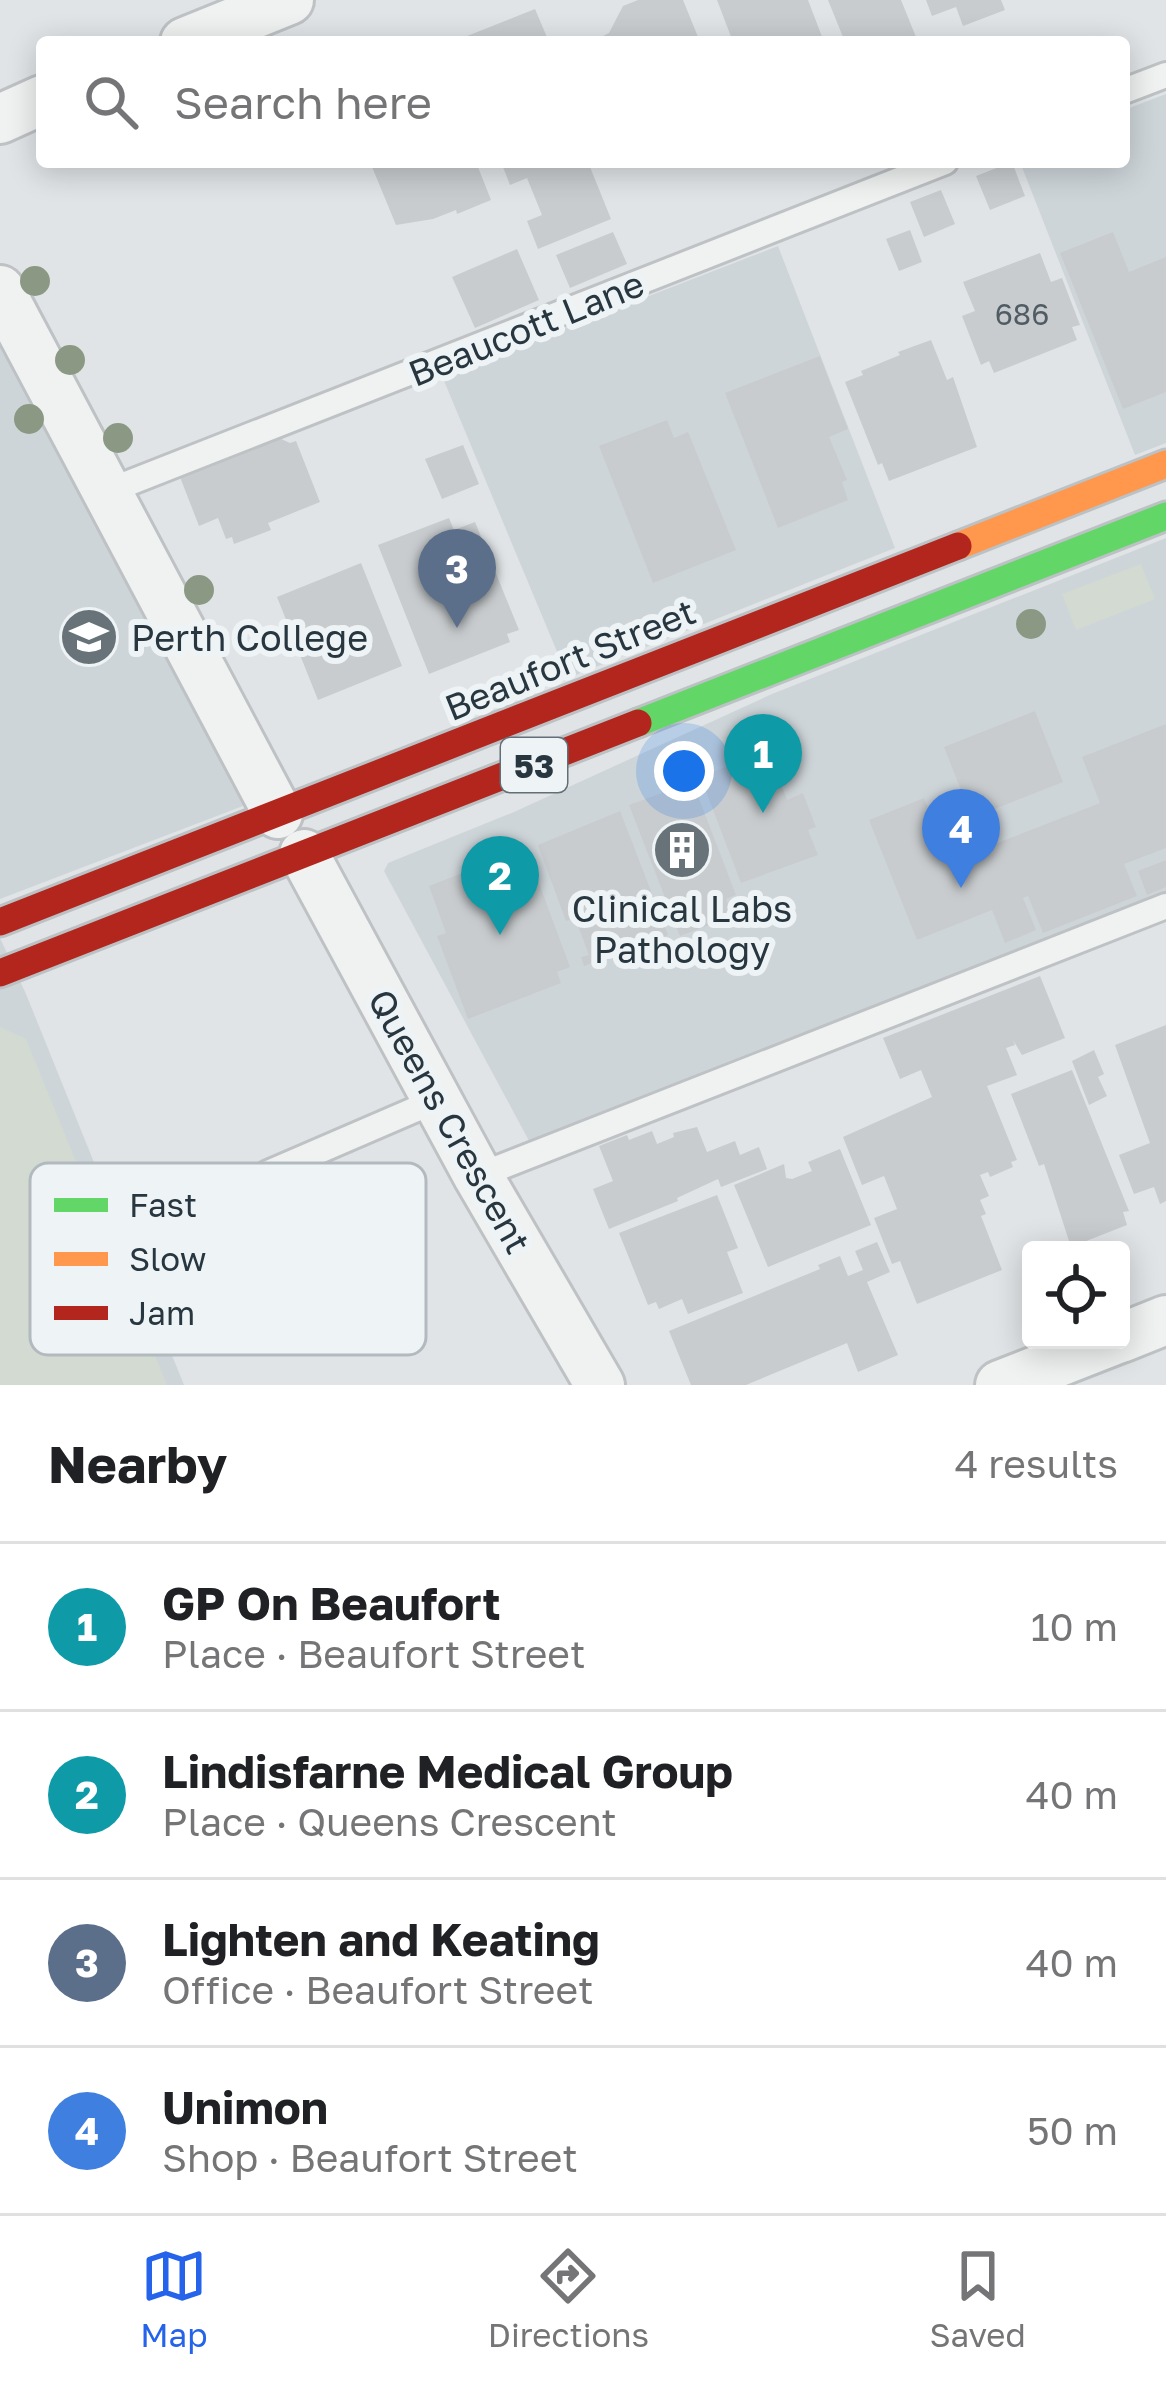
<!DOCTYPE html>
<html lang="en">
<head>
<meta charset="utf-8">
<style>
	:root { --surface:#fff; --page:#f6f6f6; --text:#202124; --muted:#757577; --line:#e0e0e0; --accent:#2563eb }
	body { margin:0; font-family:"Golos Text",sans-serif; background:var(--page); color:var(--text) }
	.controls { position:absolute; right:36px; bottom:36px; display:grid; overflow:hidden; border-radius:12px; box-shadow:0 6px 30px #0003 }
	.controls button { width:108px; height:108px; display:grid; place-items:center; padding:0; border:0; border-bottom:3px solid var(--line); background:var(--surface); color:var(--text); font:60px sans-serif }
	.you { position:absolute; left:684px; top:771px; width:42px; height:42px; margin:-30px; border:9px solid #fff; border-radius:50%; background:#1a73e8; box-shadow:0 0 0 18px #1a73e833 }
	.badge { display:grid; place-items:center; width:78px; height:78px; border-radius:50%; background:var(--accent); color:#fff; font-size:39px; font-weight:700 }
	.pin { position:absolute; translate:-50% -99px; filter:drop-shadow(0 3px 6px #0008) }
	.pin::after { content:''; position:absolute; top:63px; width:42px; height:36px; background:inherit; clip-path:polygon(0 0,100% 0,50% 100%) }
	.list { margin:0; padding:0; list-style:none }
	h2 { display:flex; justify-content:space-between; align-items:center; height:156px; margin:0; padding:0 48px; font-size:51px }
	h2 small { font-size:39px; font-weight:400; color:var(--muted) }
	.list li { display:grid; grid-template-columns:78px 1fr auto; gap:36px; align-items:center; box-sizing:border-box; height:168px; padding:0 48px; border-top:3px solid var(--line) }
	.list b { display:block; font-size:45px; white-space:nowrap }
	.list p { margin:0; font-size:39px; white-space:nowrap; color:var(--muted) }
	.list em { font-size:39px; font-style:normal; color:var(--muted) }
	.icon { flex:none; width:66px; height:66px; fill:none; stroke:currentColor; stroke-width:2; stroke-linecap:round; stroke-linejoin:round }
	.map { position:relative; flex:none; width:1166px; height:1385px; overflow:hidden }
	.search { position:absolute; background:var(--surface); box-shadow:0 6px 30px #0003; left:36px; right:36px; top:36px; height:132px; display:flex; align-items:center; gap:30px; box-sizing:border-box; padding:0 42px; border-radius:12px; color:var(--muted); font-size:45px }
	.sheet { height:828px; background:var(--surface) }
	nav { display:flex; justify-content:space-around; align-items:center; box-sizing:border-box; height:168px; border-top:3px solid var(--line); background:var(--surface); font-size:33px; color:var(--muted) }
	nav a { display:grid; justify-items:center; gap:6px }
	nav .on { color:var(--accent) }
	.map>svg:first-child { display:block }
	.built { fill:#ced5d9 }
	.green { fill:#d3dad1 }
	.building { fill:#c8ccce }
	.lines { fill:none; stroke-linecap:round; stroke-linejoin:round }
	.lane-casing { stroke:#bec2c4; stroke-width:30 }
	.street-casing { stroke:#bec2c4; stroke-width:54 }
	.fast-casing { stroke:#bcc1c4; stroke-width:33 }
	.slow-casing { stroke:#bcc1c4; stroke-width:33 }
	.jam-casing { stroke:#bcc1c4; stroke-width:33 }
	.lane { stroke:#f0f2f2; stroke-width:24 }
	.street { stroke:#f0f2f2; stroke-width:48 }
	.fast { stroke:#63d668; stroke-width:27 }
	.slow { stroke:#ff974d; stroke-width:27 }
	.jam { stroke:#b3261e; stroke-width:27 }
	.tree { fill:#8b9984 }
	.labels { text-anchor:middle; dominant-baseline:central; stroke-width:12; stroke-linejoin:round; paint-order:stroke }
	.number-label { font-size:30px; fill:#505c64 }
	.shield { fill:#eef3f6; stroke:#636f76; stroke-width:3 }
	.shield-label { font-size:33px; font-weight:bold; fill:#27363f }
	.street-label { font-size:36px; fill:#27363f; stroke:#eef3f6 }
	.poi-label { font-size:36px; fill:#27363f; stroke:#eef3f6; text-anchor:start }
	.key { fill:#eef3f6; stroke:#b2babf; stroke-width:3 }
	.key-label { font-size:33px; fill:#27363f }
</style>
</head>
<body>
<div class="map">
<svg width="1166" height="1385" viewBox="0 0 1166 1385">
	<rect width="100%" height="100%" fill="#e0e4e6"/>
	<g class="built">
		<path d="M 1166,94 L 1166,443 L 1135,455 L 1020,162 L 1124,162 L 1124,110 Z"/>
		<path d="M 778,246 L 895,548 L 568,678 L 442,376 Z"/>
		<path d="M 0,296 L 264,798 L 0,899 Z"/>
		<path d="M 1166,538 L 1166,921 L 542,1165 L 384,871 L 388,863 L 514,812 L 772,694 Z"/>
		<path d="M 0,938 L 26,994 L 184,1385 L 0,1385 Z"/>
	</g>
	<g class="green">
		<path d="M 1141,564 L 1155,599 L 1076,630 L 1062,594 Z"/>
		<path d="M 0,1027 L 26,1039 L 167,1385 L 0,1385 Z"/>
	</g>
	<g class="building">
		<path d="M 638,0 L 683,0 L 700,42 L 603,42 L 601,37 L 609,33 L 623,6 Z"/>
		<path d="M 717,0 L 808,0 L 824,42 L 733,42 Z"/>
		<path d="M 828,0 L 901,0 L 918,42 L 845,42 Z"/>
		<path d="M 926,0 L 1001,0 L 1005,10 L 963,26 L 956,7 L 932,16 Z"/>
		<path d="M 535,9 L 549,42 L 452,42 Z"/>
		<path d="M 370,162 L 476,162 L 491,200 L 457,214 L 456,210 L 433,219 L 396,225 Z"/>
		<path d="M 501,162 L 588,162 L 611,219 L 538,249 L 527,221 L 542,215 L 527,178 L 510,185 Z"/>
		<path d="M 1012,162 L 1025,196 L 990,210 L 976,176 Z"/>
		<path d="M 941,190 L 955,224 L 924,237 L 910,202 Z"/>
		<path d="M 910,230 L 922,262 L 899,271 L 886,239 Z"/>
		<path d="M 613,232 L 627,264 L 570,288 L 556,255 Z"/>
		<path d="M 1113,232 L 1129,272 L 1166,257 L 1166,392 L 1123,409 L 1060,253 Z"/>
		<path d="M 517,249 L 539,300 L 475,328 L 452,277 Z"/>
		<path d="M 1040,253 L 1051,282 L 1062,278 L 1080,325 L 1072,327 L 1077,340 L 994,373 L 989,361 L 981,365 L 962,316 L 975,311 L 963,282 Z"/>
		<path d="M 931,340 L 947,380 L 953,377 L 977,447 L 889,481 L 882,463 L 878,465 L 845,382 L 863,375 L 861,371 L 900,355 L 898,352 Z"/>
		<path d="M 820,356 L 848,429 L 829,437 L 847,480 L 842,482 L 848,500 L 778,528 L 725,393 Z"/>
		<path d="M 667,420 L 674,438 L 688,432 L 736,550 L 653,583 L 599,446 Z"/>
		<path d="M 279,438 L 290,443 L 296,441 L 320,502 L 268,523 L 271,530 L 234,544 L 232,537 L 226,539 L 218,518 L 199,526 L 180,477 Z"/>
		<path d="M 463,445 L 479,484 L 442,499 L 425,459 Z"/>
		<path d="M 449,518 L 454,530 L 475,522 L 519,630 L 507,634 L 510,642 L 429,674 L 378,545 Z"/>
		<path d="M 361,563 L 402,666 L 318,700 L 277,597 Z"/>
		<path d="M 1035,711 L 1063,782 L 972,818 L 944,747 Z"/>
		<path d="M 1166,724 L 1166,848 L 1124,864 L 1137,896 L 1043,933 L 1028,896 L 1023,898 L 1036,930 L 1005,943 L 992,910 L 917,940 L 869,820 L 924,798 L 949,862 L 1100,803 L 1082,757 Z"/>
		<path d="M 686,765 L 736,895 L 726,899 L 733,916 L 680,936 L 629,805 L 662,793 L 656,776 Z"/>
		<path d="M 732,765 L 738,782 L 775,768 L 787,800 L 803,793 L 816,827 L 808,830 L 818,855 L 741,883 L 700,776 Z"/>
		<path d="M 620,811 L 668,935 L 584,966 L 581,957 L 589,955 L 575,918 L 566,921 L 538,845 Z"/>
		<path d="M 514,853 L 522,871 L 533,867 L 570,967 L 557,972 L 561,983 L 468,1019 L 437,936 L 446,933 L 429,886 Z"/>
		<path d="M 1166,860 L 1166,887 L 1147,895 L 1138,871 Z"/>
		<path d="M 1040,976 L 1065,1038 L 1022,1055 L 1013,1040 L 1015,1045 L 1006,1048 L 1017,1075 L 987,1086 L 1017,1160 L 1011,1162 L 1013,1167 L 990,1177 L 988,1172 L 980,1175 L 989,1196 L 980,1200 L 986,1214 L 981,1216 L 1002,1270 L 917,1304 L 900,1261 L 892,1264 L 874,1218 L 897,1209 L 884,1176 L 862,1185 L 843,1137 L 932,1097 L 921,1070 L 900,1079 L 883,1038 Z"/>
		<path d="M 1166,1025 L 1166,1201 L 1160,1204 L 1154,1187 L 1134,1194 L 1119,1155 L 1150,1143 L 1115,1045 Z"/>
		<path d="M 1094,1050 L 1104,1074 L 1098,1077 L 1107,1096 L 1089,1105 L 1072,1061 Z"/>
		<path d="M 1072,1070 L 1129,1211 L 1123,1212 L 1127,1225 L 1071,1247 L 1044,1164 L 1039,1166 L 1011,1094 Z"/>
		<path d="M 697,1127 L 707,1152 L 735,1141 L 740,1155 L 759,1147 L 767,1169 L 721,1187 L 718,1179 L 677,1198 L 678,1201 L 609,1229 L 593,1189 L 613,1181 L 599,1146 L 627,1135 L 629,1140 L 652,1131 L 657,1144 L 674,1137 L 673,1133 Z"/>
		<path d="M 840,1149 L 871,1225 L 768,1267 L 734,1185 L 784,1164 L 786,1178 L 792,1179 L 812,1171 L 808,1162 Z"/>
		<path d="M 717,1195 L 738,1248 L 727,1252 L 743,1293 L 688,1314 L 682,1299 L 659,1309 L 656,1302 L 648,1305 L 619,1233 Z"/>
		<path d="M 877,1242 L 890,1272 L 867,1282 L 898,1355 L 858,1372 L 847,1343 L 746,1385 L 691,1385 L 669,1331 L 820,1269 L 818,1265 L 840,1256 L 848,1276 L 863,1270 L 855,1251 Z"/>
	</g>
	<g class="lines">
		<g class="lane-casing">
			<g id="lane">
				<path d="M 1124,91 L 1166,75"/>
				<path d="M 106,492 L 945,162"/>
				<path d="M 478,1176 L 1166,906"/>
				<path d="M 192,1277 L 172,1232 L 268,1173 L 414,1110 L 435,1097"/>
			</g>
		</g>
		<g class="street-casing">
			<g id="street">
				<path d="M 185,42 L 289,0"/>
				<path d="M 0,119 L 42,100"/>
				<path d="M 0,290 L 278,814"/>
				<path d="M 304,854 L 478,1176 L 600,1385"/>
				<path d="M 1121,1338 L 1166,1320"/>
				<path d="M 1000,1385 L 1115,1340"/>
			</g>
		</g>
		<g class="fast-casing">
			<path id="fast" d="M 638,723 L 1166,516"/>
		</g>
		<g class="slow-casing">
			<path id="slow" d="M 958,546 L 1166,464"/>
		</g>
		<g class="jam-casing">
			<g id="jam">
				<path d="M 0,922 L 958,546"/>
				<path d="M 0,973 L 638,723"/>
			</g>
		</g>
		<use href="#lane" class="lane"/>
		<use href="#street" class="street"/>
		<use href="#fast" class="fast"/>
		<use href="#slow" class="slow"/>
		<use href="#jam" class="jam"/>
	</g>
	<g class="tree">
		<circle cx="35" cy="281" r="15"/>
		<circle cx="70" cy="360" r="15"/>
		<circle cx="29" cy="419" r="15"/>
		<circle cx="118" cy="438" r="15"/>
		<circle cx="199" cy="590" r="15"/>
		<circle cx="1031" cy="624" r="15"/>
		<circle cx="963" cy="816" r="15"/>
	</g>
	<defs>
		<g id="school-disc" transform="scale(3)"><circle r="9.5" fill="#687379" stroke="#eef3f6"/><path d="M0-5L7-2L0 1L-7-2ZM-4 1L0 2.5L4 1V4Q0 6-4 4Z" fill="#fff"/></g>
		<g id="building-disc" transform="scale(3)"><circle r="9.5" fill="#687379" stroke="#eef3f6"/><path d="M-4-6H4V6H1V3H-1V6H-4ZM-2.5-4.3h1.7v1.8h-1.7ZM.8-4.3h1.7v1.8H.8ZM-2.5-1h1.7V.8h-1.7ZM.8-1h1.7V.8H.8Z" fill="#fff"/></g>
	</defs>
	<g fill-rule="evenodd">
		<use href="#school-disc" x="89" y="637"/>
		<use href="#building-disc" x="682" y="850"/>
	</g>
	<g class="labels">
		<g class="number-label">
			<text x="1022" y="314">686</text>
		</g>
		<rect class="shield" x="501" y="738" width="66" height="54" rx="9"/>
		<g class="shield-label">
			<text x="534" y="765">53</text>
		</g>
		<g class="street-label">
			<text transform="translate(526 328) rotate(-22)">Beaucott Lane</text>
			<text transform="translate(570 659) rotate(-22)">Beaufort Street</text>
			<text transform="translate(450 1121) rotate(61)">Queens Crescent</text>
		</g>
		<g class="poi-label">
			<text x="131" y="637">Perth College</text>
			<text x="682" y="908" text-anchor="middle">Clinical Labs<tspan x="682" dy="41">Pathology</tspan></text>
		</g>
	</g>
	<rect x="30" y="1163" width="396" height="192" rx="18" class="key"/>
	<rect x="54" y="1198" width="54" height="14" fill="#63d668"/>
	<rect x="54" y="1252" width="54" height="14" fill="#ff974d"/>
	<rect x="54" y="1306" width="54" height="14" fill="#b3261e"/>
	<g class="key-label">
		<text x="129" y="1217">Fast</text>
		<text x="129" y="1271">Slow</text>
		<text x="129" y="1325">Jam</text>
	</g>
</svg>
<div class="controls">
<button><svg class="icon" aria-label="locate" viewBox="0 0 24 24"><circle cx="12" cy="12" r="6"/><path d="M12 2v4M12 18v4M2 12h4M18 12h4"/></svg></button>
</div>
<div class="you"></div>
<div class="pin badge" style="left:763px;top:813px;background:#0f9aa8">1</div>
<div class="pin badge" style="left:500px;top:935px;background:#0f9aa8">2</div>
<div class="pin badge" style="left:457px;top:628px;background:#5c6f8a">3</div>
<div class="pin badge" style="left:961px;top:888px;background:#3f7fe0">4</div>
<div class="search"><svg class="icon" aria-label="search" viewBox="0 0 24 24"><circle cx="10" cy="10" r="6"/><path d="M15 15l6 6"/></svg>Search here</div>
</div>
<section class="sheet">
<h2>Nearby<small>4 results</small></h2>
<ul class="list">
<li><span class="badge" style="background:#0f9aa8">1</span><div><b>GP On Beaufort</b><p>Place · Beaufort Street</p></div><em>10 m</em></li>
<li><span class="badge" style="background:#0f9aa8">2</span><div><b>Lindisfarne Medical Group</b><p>Place · Queens Crescent</p></div><em>40 m</em></li>
<li><span class="badge" style="background:#5c6f8a">3</span><div><b>Lighten and Keating</b><p>Office · Beaufort Street</p></div><em>40 m</em></li>
<li><span class="badge" style="background:#3f7fe0">4</span><div><b>Unimon</b><p>Shop · Beaufort Street</p></div><em>50 m</em></li>
</ul>
</section>
<nav>
<a class="on"><svg class="icon" aria-label="map" viewBox="0 0 24 24"><path d="M3 6l6-2 6 2 6-2v14l-6 2-6-2-6 2zM9 4v14M15 6v14"/></svg>Map</a>
<a><svg class="icon" aria-label="directions" viewBox="0 0 24 24"><path d="M12 3l9 9-9 9-9-9zM9 14v-3h6M13 9l2 2-2 2"/></svg>Directions</a>
<a><svg class="icon" aria-label="saved" viewBox="0 0 24 24"><path d="M7 4h10v16l-5-4-5 4z"/></svg>Saved</a>
</nav>
</body>
</html>
